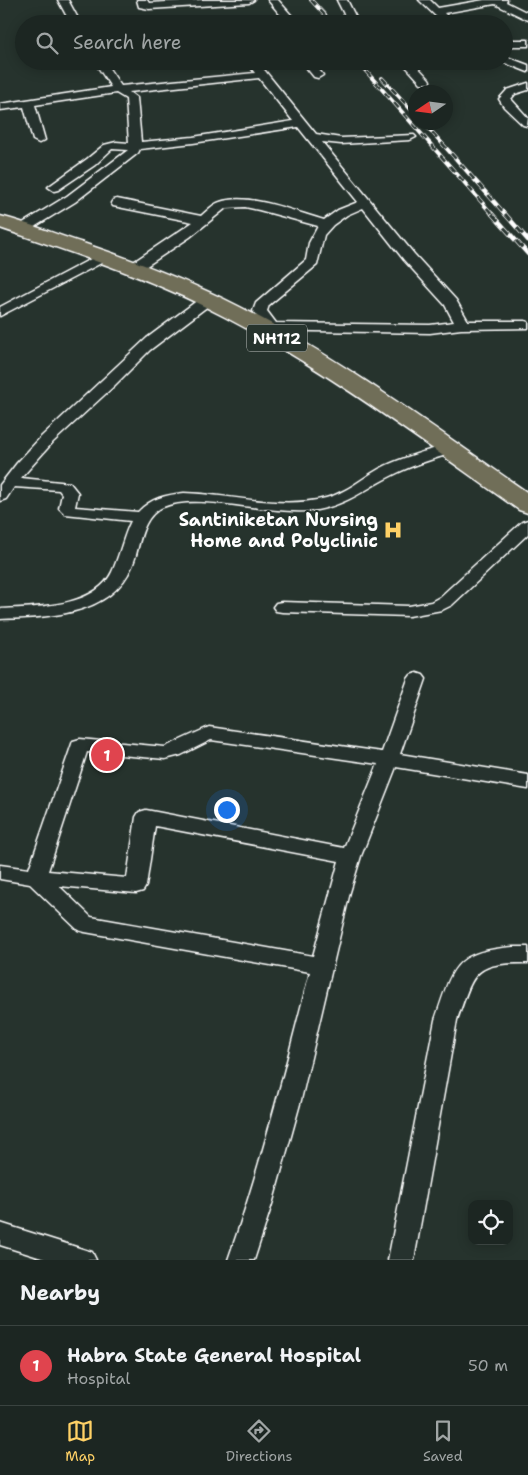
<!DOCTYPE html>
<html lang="en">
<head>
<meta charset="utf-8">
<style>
	:root { --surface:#1c2622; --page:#29322f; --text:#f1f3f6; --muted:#a0a5a5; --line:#3a4340; --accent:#ffd166 }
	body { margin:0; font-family:"Shantell Sans",sans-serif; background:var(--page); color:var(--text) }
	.controls { position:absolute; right:15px; bottom:15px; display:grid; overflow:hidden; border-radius:10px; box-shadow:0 2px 12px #0003 }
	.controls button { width:45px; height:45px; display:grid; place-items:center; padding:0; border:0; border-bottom:1px solid var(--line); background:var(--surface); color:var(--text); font:25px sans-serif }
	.compass { position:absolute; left:408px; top:85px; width:45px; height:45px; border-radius:50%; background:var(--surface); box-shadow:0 2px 12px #0003; rotate:257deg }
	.you { position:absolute; left:226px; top:809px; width:18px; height:18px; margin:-12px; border:4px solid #fff; border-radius:50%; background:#1a73e8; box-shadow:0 0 0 8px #1a73e833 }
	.badge { display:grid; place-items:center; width:32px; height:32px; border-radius:50%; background:var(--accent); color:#fff; font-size:16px; font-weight:700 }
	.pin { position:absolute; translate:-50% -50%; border:2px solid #fff; box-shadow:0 1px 5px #0006 }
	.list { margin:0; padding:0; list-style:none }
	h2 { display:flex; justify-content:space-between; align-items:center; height:65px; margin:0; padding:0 20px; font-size:21px }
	h2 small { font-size:16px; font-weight:400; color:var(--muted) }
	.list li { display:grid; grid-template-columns:32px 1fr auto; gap:15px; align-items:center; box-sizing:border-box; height:80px; padding:0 20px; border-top:1px solid var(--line) }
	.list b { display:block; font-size:19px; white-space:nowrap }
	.list p { margin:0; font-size:16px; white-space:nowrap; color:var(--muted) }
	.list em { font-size:16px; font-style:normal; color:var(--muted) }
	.icon { flex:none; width:28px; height:28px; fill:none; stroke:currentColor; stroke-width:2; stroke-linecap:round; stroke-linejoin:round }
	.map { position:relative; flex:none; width:528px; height:1260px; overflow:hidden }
	.search { position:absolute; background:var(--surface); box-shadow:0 2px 12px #0003; left:15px; right:15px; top:15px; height:55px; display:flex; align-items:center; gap:12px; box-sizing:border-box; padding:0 18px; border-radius:28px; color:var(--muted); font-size:19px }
	.sheet { height:145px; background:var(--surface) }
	nav { display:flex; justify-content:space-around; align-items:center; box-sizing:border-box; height:70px; border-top:1px solid var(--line); background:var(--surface); font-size:14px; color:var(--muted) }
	nav a { display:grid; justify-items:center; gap:2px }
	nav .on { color:var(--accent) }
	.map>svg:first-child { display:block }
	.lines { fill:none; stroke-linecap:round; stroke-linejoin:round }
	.street-casing { stroke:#fff; stroke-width:3 }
	.highway-casing { stroke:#fff; stroke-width:3 }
	.street { fill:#26332d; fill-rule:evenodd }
	.highway { fill:#706e59; fill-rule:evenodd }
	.rail-far1-casing { stroke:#fff; stroke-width:4 }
	.rail-casing { stroke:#fff; stroke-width:4.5 }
	.rail-far1 { stroke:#26332d; stroke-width:2.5; stroke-dasharray:7; stroke-linecap:butt }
	.rail { stroke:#26332d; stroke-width:3; stroke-dasharray:9; stroke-linecap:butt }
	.labels { text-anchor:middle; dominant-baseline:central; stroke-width:4; stroke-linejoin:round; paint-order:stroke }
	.shield { fill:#26332d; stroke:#bec2c0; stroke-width:1 }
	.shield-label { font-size:16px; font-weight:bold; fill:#fff }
	.poi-label { font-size:18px; font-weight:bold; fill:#fff; stroke:#26332d; text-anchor:end }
</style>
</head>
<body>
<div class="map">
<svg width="528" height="1260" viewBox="0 0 528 1260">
	<rect width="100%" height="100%" fill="#26332d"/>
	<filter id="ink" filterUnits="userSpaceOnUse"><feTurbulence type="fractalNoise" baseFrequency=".02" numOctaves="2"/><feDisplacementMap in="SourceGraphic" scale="10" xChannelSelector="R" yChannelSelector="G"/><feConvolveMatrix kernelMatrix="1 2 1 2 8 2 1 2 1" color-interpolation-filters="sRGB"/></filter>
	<g filter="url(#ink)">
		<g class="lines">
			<g class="street-casing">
				<g id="street">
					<path d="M 58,0 L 68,0 L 81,24 L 71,24 Z"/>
					<path d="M 137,0 L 147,0 L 149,3 L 200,0 L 254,0 L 249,3 L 149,9 L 139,7 Z"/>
					<path d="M 268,0 L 278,0 L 299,24 L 288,24 Z"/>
					<path d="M 337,0 L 347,0 L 359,24 L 349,24 Z"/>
					<path d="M 419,0 L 430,0 L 438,8 L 484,0 L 507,0 L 506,2 L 528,13 L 528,20 L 495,4 L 444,13 L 455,24 L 444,24 Z"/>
					<rect x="504" y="40" width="24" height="6"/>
					<path d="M 504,56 L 528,65 L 528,72 L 500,61 L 504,61 Z"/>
					<path d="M 94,61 L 104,61 L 121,86 L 255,73 L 246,61 L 257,61 L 316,134 L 341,138 L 414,135 L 416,137 L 410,140 L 341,144 L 322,142 L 414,254 L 456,300 L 468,321 L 525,321 L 528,322 L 528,328 L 461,329 L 430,333 L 255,330 L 253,327 L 255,324 L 262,323 L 253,311 L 256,303 L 306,260 L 309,243 L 318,226 L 259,210 L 245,207 L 226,208 L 190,237 L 139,271 L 129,271 L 127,268 L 129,265 L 193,222 L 113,206 L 111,203 L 113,200 L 117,199 L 201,216 C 207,211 213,204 220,202 C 249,192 295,212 324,220 L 338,210 L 358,202 L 298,127 L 193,143 L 140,149 L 138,153 L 75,202 L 26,232 L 18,232 L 16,229 L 18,226 L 67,196 L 128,150 L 112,149 L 95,165 L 58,190 L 54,191 L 48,187 L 87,159 L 104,145 L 116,142 L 129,143 L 126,99 L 116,93 L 35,105 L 45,140 L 39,143 L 33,140 L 24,107 L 0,110 L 0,104 L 111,87 ZM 259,78 L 293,121 L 193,137 L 141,142 L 137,98 L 129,92 ZM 363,208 L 404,260 L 445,305 L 454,322 L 430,325 L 276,323 L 267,311 L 269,305 L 317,265 L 324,235 L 333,225 L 347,215 Z"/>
					<path d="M 301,61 L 312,61 L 323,75 L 318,78 L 314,77 Z"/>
					<path d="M 401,61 L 412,61 L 429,79 L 430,81 L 429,83 L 421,83 Z"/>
					<path d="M 528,83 L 528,90 L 515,94 L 511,99 L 528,118 L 527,126 L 523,125 L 504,107 L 499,99 L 507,90 Z"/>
					<path d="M 104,252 L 109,253 L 110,256 L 109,259 L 0,316 L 0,307 Z"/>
					<path d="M 207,296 L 214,300 L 212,303 L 150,350 L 114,386 L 53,442 L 21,478 L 70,483 L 78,493 L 75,507 L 138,512 C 151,498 166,495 184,493 C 230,494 280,510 326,498 C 346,493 361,479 379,469 C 400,458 425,451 448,445 L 453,447 L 456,450 L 453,453 C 433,459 412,465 393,475 C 366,488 349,504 317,510 C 272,517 200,491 163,507 C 144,516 141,537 136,555 C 119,616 52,617 0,619 L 0,609 C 35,607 95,608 112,572 C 120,555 123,537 131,521 L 65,514 L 59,508 L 62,494 L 59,490 L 14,487 L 6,499 L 0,501 L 0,485 L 17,463 L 42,436 L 147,338 L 202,297 Z"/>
					<path d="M 528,520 L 528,534 L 452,605 L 442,610 L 409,616 L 282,612 L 276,611 L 273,607 L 276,603 L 282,602 L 409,606 L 431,602 L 440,597 L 522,522 Z"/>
					<path d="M 417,673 L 423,675 L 426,679 L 400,754 L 528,775 L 528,789 L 396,767 L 361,856 L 350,892 L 301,1100 L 273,1201 L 254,1260 L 228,1260 C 261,1166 285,1069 310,972 L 85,932 L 78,930 L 30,884 L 0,879 L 0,865 L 29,869 L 73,741 L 80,739 L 165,747 L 209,727 L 382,752 L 408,679 L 411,675 ZM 211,740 L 378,764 L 344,848 L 146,810 L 139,812 L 136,817 L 127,878 L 48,871 L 87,752 L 165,759 L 181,755 ZM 155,826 L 339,861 L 313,956 L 91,917 L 59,886 L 136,893 L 143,891 L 146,886 Z"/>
					<path d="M 513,947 L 528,947 L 528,963 C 472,962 474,973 457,1020 L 414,1260 L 388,1260 L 435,1020 C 453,968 452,952 513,947 Z"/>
					<path d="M 0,1223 L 92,1252 L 96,1260 L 48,1260 L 0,1245 Z"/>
				</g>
			</g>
			<g class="highway-casing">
				<path id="highway" d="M 0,216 C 28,223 55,234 83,243 C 136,261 189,281 240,307 C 342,359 434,428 528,493 L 528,513 L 519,510 C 424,443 329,371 225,317 C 154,279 76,254 0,228 Z"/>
			</g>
			<use href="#street" class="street"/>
			<use href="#highway" class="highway"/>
			<g class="rail-far1-casing">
				<g id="rail-far1">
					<path d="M 311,0 L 333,24"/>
					<path d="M 357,61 L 493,215"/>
					<path d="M 382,78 L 416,115"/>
					<path d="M 423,122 L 506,215"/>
				</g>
			</g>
			<g class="rail-casing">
				<g id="rail">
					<path d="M 492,214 L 528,254"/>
					<path d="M 505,214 L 528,240"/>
				</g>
			</g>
			<use href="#rail-far1" class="rail-far1"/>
			<use href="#rail" class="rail"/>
		</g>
	</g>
	<defs>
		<g id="hospital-bare" transform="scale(1.5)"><path d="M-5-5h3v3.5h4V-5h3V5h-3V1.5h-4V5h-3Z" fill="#ffd166" stroke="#26332d" stroke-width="2.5" paint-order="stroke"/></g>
	</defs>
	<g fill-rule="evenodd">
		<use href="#hospital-bare" x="393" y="530"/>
	</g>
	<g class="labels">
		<rect class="shield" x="247" y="324.5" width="60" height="27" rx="4"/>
		<g class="shield-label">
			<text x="277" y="338">NH112</text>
		</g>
		<g class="poi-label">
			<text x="378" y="520">Santiniketan Nursing<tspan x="378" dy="21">Home and Polyclinic</tspan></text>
		</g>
	</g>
</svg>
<div class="controls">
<button><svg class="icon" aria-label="locate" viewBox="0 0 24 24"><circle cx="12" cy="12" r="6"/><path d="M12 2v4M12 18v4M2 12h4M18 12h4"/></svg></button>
</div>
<svg class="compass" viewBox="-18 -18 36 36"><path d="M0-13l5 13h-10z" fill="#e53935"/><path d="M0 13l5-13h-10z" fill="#a0a5a5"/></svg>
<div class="you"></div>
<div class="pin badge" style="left:107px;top:755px;background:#e0444e">1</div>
<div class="search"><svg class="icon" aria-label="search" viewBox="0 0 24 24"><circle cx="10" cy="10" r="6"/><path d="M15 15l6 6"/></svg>Search here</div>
</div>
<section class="sheet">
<h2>Nearby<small></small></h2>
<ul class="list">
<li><span class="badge" style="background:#e0444e">1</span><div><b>Habra State General Hospital</b><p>Hospital</p></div><em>50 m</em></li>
</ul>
</section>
<nav>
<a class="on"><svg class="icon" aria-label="map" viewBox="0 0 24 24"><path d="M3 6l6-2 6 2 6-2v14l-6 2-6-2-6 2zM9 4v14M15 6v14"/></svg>Map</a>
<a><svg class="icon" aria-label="directions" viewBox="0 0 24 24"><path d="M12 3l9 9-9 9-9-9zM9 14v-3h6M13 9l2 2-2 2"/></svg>Directions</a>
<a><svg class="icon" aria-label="saved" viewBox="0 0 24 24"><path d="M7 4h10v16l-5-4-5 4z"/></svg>Saved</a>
</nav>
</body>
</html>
